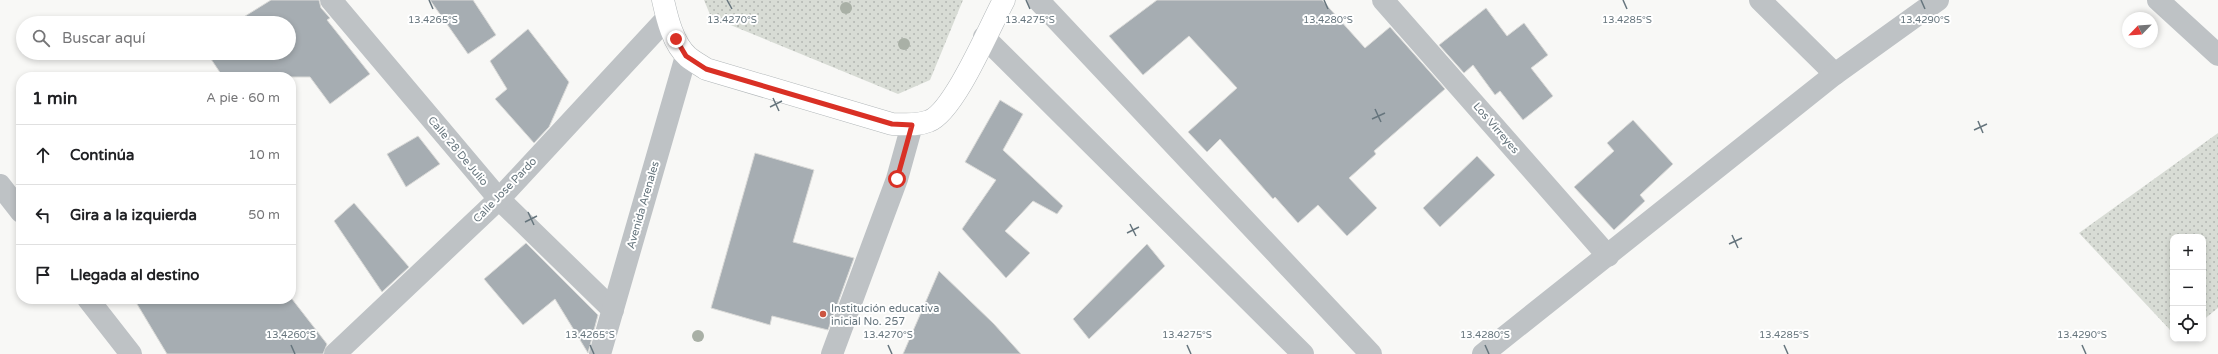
<!DOCTYPE html>
<html lang="es">
<head>
<meta charset="utf-8">
<style>
	:root { --surface:#fff; --page:#f2f2f2; --text:#202124; --muted:#757577; --line:#e0e0e0 }
	body { margin:0; font-family:"Varela Round",sans-serif; background:var(--page); color:var(--text) }
	.controls { position:absolute; right:12px; bottom:12px; display:grid; overflow:hidden; border-radius:8px; box-shadow:0 2px 6px #0003 }
	.controls button { width:36px; height:36px; display:grid; place-items:center; padding:0; border:0; border-bottom:1px solid var(--line); background:var(--surface); color:var(--text); font:20px sans-serif }
	.compass { position:absolute; left:2122px; top:12px; width:36px; height:36px; border-radius:50%; background:var(--surface); box-shadow:0 2px 6px #0003; rotate:245deg }
	.stop { position:absolute; width:12px; height:12px; margin:-9px; border:3px solid #d93025; border-radius:50%; background:#fff }
	.stop.end { background:#d93025; border-color:#fff; box-shadow:0 1px 4px #0008 }
	.list { margin:0; padding:0; list-style:none }
	h2 { display:flex; justify-content:space-between; align-items:center; height:52px; margin:0; padding:0 16px; font-size:17px }
	h2 small { font-size:13px; font-weight:400; color:var(--muted) }
	.list li { display:grid; grid-template-columns:26px 1fr auto; gap:12px; align-items:center; box-sizing:border-box; height:60px; padding:0 16px; border-top:1px solid var(--line) }
	.list b { display:block; font-size:15px; white-space:nowrap }
	.list em { font-size:13px; font-style:normal; color:var(--muted) }
	.icon { flex:none; width:22px; height:22px; fill:none; stroke:currentColor; stroke-width:2; stroke-linecap:round; stroke-linejoin:round }
	.map { position:relative; flex:none; width:2218px; height:354px; overflow:hidden }
	.search { position:absolute; background:var(--surface); box-shadow:0 2px 6px #0003; left:16px; top:16px; width:280px; height:44px; display:flex; align-items:center; gap:10px; box-sizing:border-box; padding:0 14px; border-radius:22px; color:var(--muted); font-size:15px }
	.panel { position:absolute; background:var(--surface); box-shadow:0 2px 6px #0003; left:16px; top:72px; width:280px; height:232px; border-radius:16px }
	.map>svg:first-child { display:block }
	.grass { fill:url(#grass-dots) }
	.building { fill:#a6adb2; stroke:#dadad8 }
	.lines { fill:none; stroke-linecap:round; stroke-linejoin:round }
	.major-casing { stroke:#b2b7b9; stroke-width:23 }
	.minor { stroke:#bec2c5; stroke-width:22 }
	.major { stroke:#fff; stroke-width:22 }
	.tree { fill:#a9b0a6 }
	.route { stroke:#d93025; stroke-width:5 }
	.ticks { fill:none; stroke:#66757d; stroke-width:1.5 }
	.poi-dot { fill:#cc5541; stroke:#fff; stroke-width:1.5 }
	.labels { text-anchor:middle; dominant-baseline:central; stroke-width:4; stroke-linejoin:round; paint-order:stroke }
	.street-label { font-size:11px; fill:#66757d; stroke:#fff }
	.poi-label { font-size:11px; fill:#66757d; stroke:#fff; text-anchor:start }
	.ticks-label { font-size:10px; text-anchor:middle; fill:#66757d; stroke:#fff; stroke-width:4; stroke-linejoin:round; paint-order:stroke }
</style>
</head>
<body>
<div class="map">
<svg width="2218" height="354" viewBox="0 0 2218 354">
	<defs>
		<pattern id="grass-dots" width="8" height="8" patternUnits="userSpaceOnUse"><rect width="8" height="8" fill="#d8dcd5"/><path d="M2 2h.1M6 6h.1" fill="none" stroke="#b3b7b2" stroke-width="1.8" stroke-linecap="round"/></pattern>
	</defs>
	<rect width="100%" height="100%" fill="#f8f8f6"/>
	<g class="grass">
		<path d="M 704,0 L 963,0 L 930,80 L 898,94 L 711,17 Z"/>
		<path d="M 2218,133 L 2218,308 L 2203,320 L 2203,237 L 2173,237 L 2173,333 L 2079,233 Z"/>
	</g>
	<g class="building">
		<path d="M 271,0 L 319,0 L 321,8 L 330,18 L 327,20 L 370,74 L 330,104 L 310,77 L 223,77 L 207,53 L 289,53 L 289,23 L 234,23 Z"/>
		<path d="M 430,0 L 473,0 L 496,35 L 468,54 Z"/>
		<path d="M 1157,0 L 1322,0 L 1365,48 L 1390,27 L 1445,89 L 1374,151 L 1376,154 L 1349,178 L 1377,208 L 1347,236 L 1318,205 L 1298,223 L 1275,197 L 1273,199 L 1220,139 L 1207,152 L 1188,132 L 1237,88 L 1189,36 L 1143,75 L 1109,36 Z"/>
		<path d="M 1486,8 L 1507,36 L 1524,23 L 1548,55 L 1531,68 L 1553,96 L 1523,120 L 1500,91 L 1495,95 L 1473,65 L 1464,73 L 1439,45 Z"/>
		<path d="M 528,29 L 569,82 L 549,127 L 534,143 L 495,99 L 507,89 L 490,61 Z"/>
		<path d="M 1000,100 L 1023,114 L 1003,150 L 1063,206 L 1057,214 L 1033,201 L 1005,231 L 1030,253 L 1006,278 L 962,229 L 996,180 L 965,162 Z"/>
		<path d="M 1633,120 L 1673,164 L 1640,195 L 1645,201 L 1614,230 L 1574,187 L 1614,151 L 1607,143 Z"/>
		<path d="M 418,136 L 440,164 L 406,187 L 387,154 Z"/>
		<path d="M 755,153 L 814,170 L 793,242 L 854,258 L 828,330 L 772,316 L 770,325 L 711,308 Z"/>
		<path d="M 1477,156 L 1495,175 L 1440,227 L 1423,208 Z"/>
		<path d="M 354,203 L 409,267 L 382,292 L 334,221 Z"/>
		<path d="M 526,243 L 598,315 L 588,353 L 555,299 L 523,325 L 484,279 Z"/>
		<path d="M 1147,244 L 1165,266 L 1089,339 L 1073,319 Z"/>
		<path d="M 939,271 L 994,324 L 1021,354 L 903,354 Z"/>
		<path d="M 134,299 L 292,299 L 327,344 L 323,354 L 167,354 Z"/>
	</g>
	<g class="lines">
		<g class="major-casing">
			<path id="major" d="M 663,0 C 667,18 673,44 688,57 C 693,61 700,65 706,69 L 892,124 C 904,124 917,126 929,121 C 954,112 990,26 1004,0"/>
		</g>
		<g class="minor">
			<path d="M 331,0 L 499,199 L 613,310"/>
			<path d="M 1038,0 L 1371,354"/>
			<path d="M 1383,0 L 1608,256"/>
			<path d="M 1760,0 L 1835,74"/>
			<path d="M 2158,0 L 2218,55"/>
			<path d="M 984,37 L 1303,354"/>
			<path d="M 0,185 L 21,212"/>
			<path d="M 88,299 L 131,354"/>
			<path d="M 335,354 L 499,199 L 667,18"/>
			<path d="M 600,354 L 686,56"/>
			<path d="M 832,354 L 897,179 L 912,125"/>
			<path d="M 1483,354 L 1835,74 L 1938,0"/>
		</g>
		<use href="#major" class="major"/>
	</g>
	<g class="tree">
		<circle cx="846" cy="8" r="6"/>
		<circle cx="904" cy="44" r="6"/>
		<circle cx="698" cy="336" r="6"/>
	</g>
	<g class="lines">
		<path class="route" d="M 676,39 L 686,56 L 706,69 L 892,124 L 912,125 L 897,179"/>
	</g>
	<path class="ticks" d="M 429,0 L 433,9M 727,0 L 732,9M 1026,0 L 1030,9M 1324,0 L 1328,9M 1623,0 L 1627,9M 1921,0 L 1925,9M 773,98 L 779,111M 770,107 L 782,101M 1375,109 L 1381,122M 1372,119 L 1385,113M 1978,121 L 1983,133M 1974,130 L 1987,124M 528,212 L 534,225M 525,222 L 537,216M 1130,224 L 1136,236M 1127,233 L 1139,227M 1732,235 L 1738,248M 1729,244 L 1742,238M 291,345 L 295,354M 590,345 L 594,354M 888,345 L 892,354M 1187,345 L 1191,354M 1485,345 L 1489,354M 1784,345 L 1788,354M 2082,345 L 2086,354"/>
	<circle class="poi-dot" cx="823" cy="314" r="4"/>
	<g class="labels">
		<g class="street-label">
			<text transform="translate(1496 128) rotate(49)">Los Virreyes</text>
			<text transform="translate(458 151) rotate(50)">Calle 28 De Julio</text>
			<text transform="translate(505 190) rotate(-46)">Calle Jose Pardo</text>
			<text transform="translate(643 205) rotate(-74)">Avenida Arenales</text>
		</g>
		<g class="poi-label">
			<text x="831" y="308">Institución educativa<tspan x="831" dy="13">inicial No. 257</tspan></text>
		</g>
	</g>
	<g class="ticks-label">
		<text x="433" y="23">13.4265°S</text>
		<text x="1925" y="23">13.4290°S</text>
		<text x="732" y="23">13.4270°S</text>
		<text x="1030" y="23">13.4275°S</text>
		<text x="1328" y="23">13.4280°S</text>
		<text x="1627" y="23">13.4285°S</text>
		<text x="291" y="338">13.4260°S</text>
		<text x="590" y="338">13.4265°S</text>
		<text x="888" y="338">13.4270°S</text>
		<text x="1187" y="338">13.4275°S</text>
		<text x="1485" y="338">13.4280°S</text>
		<text x="1784" y="338">13.4285°S</text>
		<text x="2082" y="338">13.4290°S</text>
	</g>
</svg>
<div class="controls">
<button>+</button>
<button>−</button>
<button><svg class="icon" aria-label="locate" viewBox="0 0 24 24"><circle cx="12" cy="12" r="6"/><path d="M12 2v4M12 18v4M2 12h4M18 12h4"/></svg></button>
</div>
<svg class="compass" viewBox="-18 -18 36 36"><path d="M0-13l5 13h-10z" fill="#e53935"/><path d="M0 13l5-13h-10z" fill="#757577"/></svg>
<div class="stop" style="left:897px;top:179px"></div>
<div class="stop end" style="left:676px;top:39px"></div>
<div class="search"><svg class="icon" aria-label="search" viewBox="0 0 24 24"><circle cx="10" cy="10" r="6"/><path d="M15 15l6 6"/></svg>Buscar aquí</div>
<section class="panel">
<h2>1 min<small>A pie · 60 m</small></h2>
<ul class="list">
<li><svg class="icon" aria-label="ahead" viewBox="0 0 24 24"><path d="M12 20V5M6 11l6-6 6 6"/></svg><div><b>Continúa</b></div><em>10 m</em></li>
<li><svg class="icon" aria-label="left" viewBox="0 0 24 24"><path d="M17 20v-9H6M10 6l-5 5 5 5"/></svg><div><b>Gira a la izquierda</b></div><em>50 m</em></li>
<li><svg class="icon" aria-label="arrive" viewBox="0 0 24 24"><path d="M6 21V4h12l-3 4 3 4H6"/></svg><div><b>Llegada al destino</b></div></li>
</ul>
</section>
</div>
</body>
</html>
